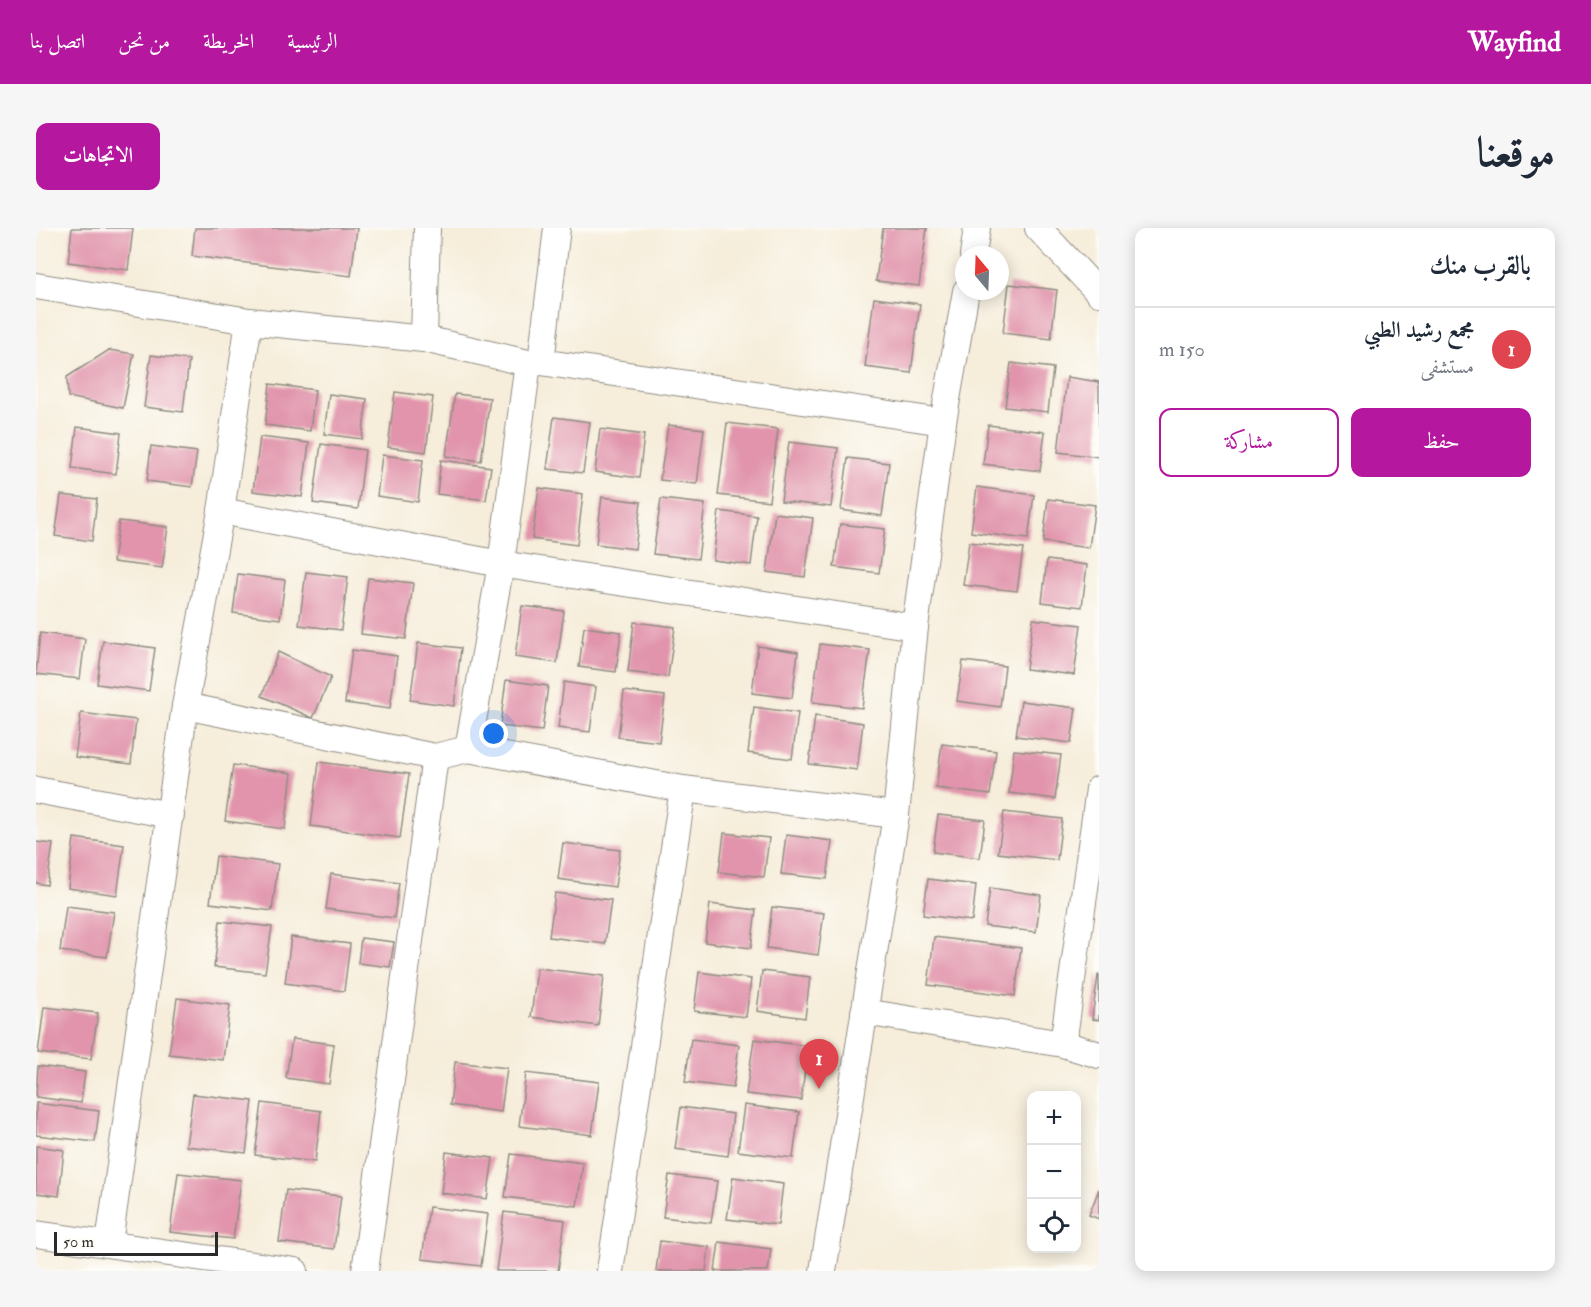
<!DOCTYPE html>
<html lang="ar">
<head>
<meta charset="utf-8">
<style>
	:root { --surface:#fff; --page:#f6f6f7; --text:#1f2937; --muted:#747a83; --line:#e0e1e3; --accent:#b5179e }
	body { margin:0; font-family:"IM FELL Double Pica",Amiri,serif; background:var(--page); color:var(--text); direction:rtl }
	.controls { position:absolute; right:18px; bottom:18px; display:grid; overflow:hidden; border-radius:12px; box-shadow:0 3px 15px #0003 }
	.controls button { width:54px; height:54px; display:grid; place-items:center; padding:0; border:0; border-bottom:2px solid var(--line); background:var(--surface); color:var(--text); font:30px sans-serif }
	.compass { position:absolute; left:919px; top:18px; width:54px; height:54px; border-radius:50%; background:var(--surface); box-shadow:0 3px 15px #0003; rotate:341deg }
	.scale { position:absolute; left:18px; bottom:15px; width:164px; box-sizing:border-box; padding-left:6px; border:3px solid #2b2b2b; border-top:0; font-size:16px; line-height:21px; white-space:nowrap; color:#2b2b2b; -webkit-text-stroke:4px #fdfcf7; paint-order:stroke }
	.you { position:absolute; left:458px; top:506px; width:21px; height:21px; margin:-15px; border:4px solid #fff; border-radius:50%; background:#1a73e8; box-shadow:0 0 0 9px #1a73e833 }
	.badge { display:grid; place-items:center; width:39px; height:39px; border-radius:50%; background:var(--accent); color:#fff; font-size:20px; font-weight:700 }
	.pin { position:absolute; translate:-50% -50px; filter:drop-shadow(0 2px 3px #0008) }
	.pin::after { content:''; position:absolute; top:32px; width:21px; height:18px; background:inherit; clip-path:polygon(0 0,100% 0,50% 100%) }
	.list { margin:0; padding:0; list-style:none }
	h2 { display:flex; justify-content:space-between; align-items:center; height:78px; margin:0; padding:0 24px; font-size:26px }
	h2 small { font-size:20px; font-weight:400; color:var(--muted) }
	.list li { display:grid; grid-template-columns:39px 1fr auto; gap:18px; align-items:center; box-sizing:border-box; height:84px; padding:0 24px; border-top:2px solid var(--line) }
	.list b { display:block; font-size:22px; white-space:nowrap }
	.list p { margin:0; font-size:20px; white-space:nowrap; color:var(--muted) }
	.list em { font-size:20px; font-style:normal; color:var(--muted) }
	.actions { display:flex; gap:12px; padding:18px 24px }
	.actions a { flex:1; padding:14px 0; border:2px solid var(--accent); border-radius:12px; text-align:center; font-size:21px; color:var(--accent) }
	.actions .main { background:var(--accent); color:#fff }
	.icon { flex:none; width:33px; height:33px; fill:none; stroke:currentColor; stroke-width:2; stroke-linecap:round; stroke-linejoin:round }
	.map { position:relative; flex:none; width:1063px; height:1043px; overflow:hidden; direction:ltr; border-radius:12px }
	header { display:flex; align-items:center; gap:36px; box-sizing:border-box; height:84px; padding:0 30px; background:var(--accent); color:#fff }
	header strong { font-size:28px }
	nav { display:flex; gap:33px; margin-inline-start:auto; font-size:21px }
	.intro { display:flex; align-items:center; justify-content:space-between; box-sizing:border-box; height:144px; padding:0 36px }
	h1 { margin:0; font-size:42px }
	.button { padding:15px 27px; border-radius:12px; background:var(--accent); color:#fff; font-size:21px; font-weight:700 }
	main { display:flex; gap:36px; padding:0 36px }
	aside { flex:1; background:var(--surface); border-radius:12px; box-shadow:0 3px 15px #0003 }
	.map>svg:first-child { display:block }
	.building { fill:#e194ac }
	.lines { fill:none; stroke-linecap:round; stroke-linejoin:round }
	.minor-casing { stroke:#908c82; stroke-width:28 }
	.minor { stroke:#fff; stroke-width:26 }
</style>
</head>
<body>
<header>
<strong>Wayfind</strong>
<nav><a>الرئيسية</a><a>الخريطة</a><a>من نحن</a><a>اتصل بنا</a></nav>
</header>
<div class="intro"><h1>موقعنا</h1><a class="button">الاتجاهات</a></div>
<main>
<aside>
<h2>بالقرب منك<small></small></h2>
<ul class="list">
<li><span class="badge" style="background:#e0444e">1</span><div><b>مجمع رشيد الطبي</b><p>مستشفى</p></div><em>150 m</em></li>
</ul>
<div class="actions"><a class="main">حفظ</a><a>مشاركة</a></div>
</aside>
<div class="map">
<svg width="1063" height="1043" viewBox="0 0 1063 1043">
	<rect width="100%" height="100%" fill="#fdfcf7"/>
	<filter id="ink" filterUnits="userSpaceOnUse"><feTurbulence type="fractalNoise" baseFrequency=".0167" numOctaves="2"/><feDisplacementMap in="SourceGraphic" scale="12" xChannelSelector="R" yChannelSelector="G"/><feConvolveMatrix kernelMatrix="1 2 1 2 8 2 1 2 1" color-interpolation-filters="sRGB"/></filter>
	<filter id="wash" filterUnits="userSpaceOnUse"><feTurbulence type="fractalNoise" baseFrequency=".008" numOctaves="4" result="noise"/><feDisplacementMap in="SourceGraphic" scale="24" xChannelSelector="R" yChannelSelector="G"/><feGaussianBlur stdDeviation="1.35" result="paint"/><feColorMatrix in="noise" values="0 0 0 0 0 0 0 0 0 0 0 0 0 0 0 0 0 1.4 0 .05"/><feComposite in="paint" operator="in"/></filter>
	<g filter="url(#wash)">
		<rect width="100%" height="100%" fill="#f6edda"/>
		<g id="blocks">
			<g class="building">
				<path d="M 36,0 L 97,0 L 92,42 L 32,34 Z"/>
				<path d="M 159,0 L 321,0 L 315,48 L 156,28 Z"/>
				<path d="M 847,0 L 891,0 L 883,58 L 840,53 Z"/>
				<path d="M 973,56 L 1021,62 L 1015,111 L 967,105 Z"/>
				<path d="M 838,70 L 884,76 L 875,145 L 829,139 Z"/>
				<path d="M 73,122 L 98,126 L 87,180 L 32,169 L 31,149 Z"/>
				<path d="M 115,127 L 153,132 L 147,184 L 108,179 Z"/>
				<path d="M 975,135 L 1017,140 L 1012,184 L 969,179 Z"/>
				<path d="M 1031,149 L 1063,154 L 1063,229 L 1022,224 Z"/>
				<path d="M 234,156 L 279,162 L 274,203 L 229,197 Z"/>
				<path d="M 359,164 L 397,169 L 390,224 L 352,219 Z"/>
				<path d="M 293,166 L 331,171 L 326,211 L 288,206 Z"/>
				<path d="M 419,166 L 454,170 L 445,233 L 410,228 Z"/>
				<path d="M 518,189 L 554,194 L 547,245 L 511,241 Z"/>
				<path d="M 691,195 L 742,201 L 733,273 L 682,267 Z"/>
				<path d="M 632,197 L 668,201 L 661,256 L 624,252 Z"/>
				<path d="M 952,197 L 1009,204 L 1004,243 L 947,236 Z"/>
				<path d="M 41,199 L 85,205 L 80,246 L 36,240 Z"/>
				<path d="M 564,201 L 608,207 L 603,250 L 559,244 Z"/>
				<path d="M 224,209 L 273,215 L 266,269 L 217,263 Z"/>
				<path d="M 753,214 L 802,220 L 795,279 L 745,273 Z"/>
				<path d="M 285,216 L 329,222 L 322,281 L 277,275 Z"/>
				<path d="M 115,218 L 161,224 L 156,259 L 111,253 Z"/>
				<path d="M 346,227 L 387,232 L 382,274 L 341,268 Z"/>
				<path d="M 812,230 L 853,235 L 846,288 L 805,282 Z"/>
				<path d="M 405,232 L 455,239 L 450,272 L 401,266 Z"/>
				<path d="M 941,259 L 998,267 L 992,311 L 935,304 Z"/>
				<path d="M 503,260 L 547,266 L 541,317 L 496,311 Z"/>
				<path d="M 25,267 L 61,271 L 56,313 L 19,308 Z"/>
				<path d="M 566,269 L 605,274 L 599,321 L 560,316 Z"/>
				<path d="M 625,271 L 669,276 L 662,331 L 617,326 Z"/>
				<path d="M 1012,271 L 1059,277 L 1053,320 L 1007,314 Z"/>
				<path d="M 683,283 L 721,288 L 715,337 L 677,332 Z"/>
				<path d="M 739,285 L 777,290 L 769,349 L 731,344 Z"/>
				<path d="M 83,293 L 132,299 L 126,340 L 77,334 Z"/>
				<path d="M 804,296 L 849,301 L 843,345 L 798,339 Z"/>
				<path d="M 933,314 L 987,321 L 981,363 L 927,357 Z"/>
				<path d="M 1011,332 L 1051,337 L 1046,379 L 1006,374 Z"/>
				<path d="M 270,344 L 312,349 L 305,402 L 263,397 Z"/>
				<path d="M 202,346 L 249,352 L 244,391 L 197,385 Z"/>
				<path d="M 332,350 L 377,355 L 370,411 L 325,406 Z"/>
				<path d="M 486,378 L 528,383 L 521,435 L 479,429 Z"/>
				<path d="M 997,391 L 1045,397 L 1038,447 L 990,441 Z"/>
				<path d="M 598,394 L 639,399 L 632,449 L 592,444 Z"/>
				<path d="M 548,399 L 585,404 L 580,444 L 543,439 Z"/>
				<path d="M 4,405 L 49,411 L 44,451 L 0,446 Z"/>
				<path d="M 67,413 L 119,420 L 113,463 L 61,456 Z"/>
				<path d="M 382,415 L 425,420 L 418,478 L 374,472 Z"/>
				<path d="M 784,416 L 834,422 L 826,480 L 776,474 Z"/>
				<path d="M 722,418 L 762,424 L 756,470 L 716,465 Z"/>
				<path d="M 316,422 L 361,428 L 354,481 L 309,475 Z"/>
				<path d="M 242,424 L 295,449 L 277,490 L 226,468 Z"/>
				<path d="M 927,433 L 969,438 L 964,479 L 921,473 Z"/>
				<path d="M 470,452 L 512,458 L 506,503 L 464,498 Z"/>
				<path d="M 528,454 L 560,459 L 554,504 L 522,500 Z"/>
				<path d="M 588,463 L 629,468 L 623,514 L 582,509 Z"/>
				<path d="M 985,473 L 1040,480 L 1035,515 L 980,508 Z"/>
				<path d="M 718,479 L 762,485 L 756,531 L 712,525 Z"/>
				<path d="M 45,485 L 100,492 L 95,536 L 39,529 Z"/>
				<path d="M 779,488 L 827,495 L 821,542 L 773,536 Z"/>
				<path d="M 906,516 L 960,523 L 954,567 L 900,560 Z"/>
				<path d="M 978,522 L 1025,527 L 1019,571 L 973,565 Z"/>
				<path d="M 283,534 L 373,546 L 364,610 L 275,598 Z"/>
				<path d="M 197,537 L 256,545 L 249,601 L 189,593 Z"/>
				<path d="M 968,584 L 1026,591 L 1021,632 L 962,625 Z"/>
				<path d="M 902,587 L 949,592 L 944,630 L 897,624 Z"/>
				<path d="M 688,605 L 733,610 L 728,649 L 683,644 Z"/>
				<path d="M 750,607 L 796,613 L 791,651 L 745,646 Z"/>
				<path d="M 38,610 L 88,617 L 81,667 L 32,660 Z"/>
				<path d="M 0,614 L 17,616 L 11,657 L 0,655 Z"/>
				<path d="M 527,615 L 584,622 L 579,659 L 522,651 Z"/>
				<path d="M 180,628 L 242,636 L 236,683 L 174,675 Z"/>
				<path d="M 295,646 L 363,655 L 358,690 L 290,681 Z"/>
				<path d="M 892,651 L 940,657 L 936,693 L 887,687 Z"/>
				<path d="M 954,660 L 1005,667 L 1000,704 L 949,698 Z"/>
				<path d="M 519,665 L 575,672 L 569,716 L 513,709 Z"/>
				<path d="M 674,676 L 720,682 L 715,720 L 669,714 Z"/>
				<path d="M 30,678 L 78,684 L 71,729 L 24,723 Z"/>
				<path d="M 736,679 L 788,685 L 782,727 L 731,720 Z"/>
				<path d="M 184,693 L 236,699 L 229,745 L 178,739 Z"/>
				<path d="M 255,709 L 314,716 L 308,763 L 249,755 Z"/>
				<path d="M 898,709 L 985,720 L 979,768 L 892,757 Z"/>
				<path d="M 325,710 L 358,714 L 354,739 L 322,735 Z"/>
				<path d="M 501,740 L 568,748 L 562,798 L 495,789 Z"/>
				<path d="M 726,743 L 774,749 L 769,790 L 721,783 Z"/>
				<path d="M 663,744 L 715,751 L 710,789 L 658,783 Z"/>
				<path d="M 1062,747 L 1063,747 L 1063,792 L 1056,791 Z"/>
				<path d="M 141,770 L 194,777 L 187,832 L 133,826 Z"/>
				<path d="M 8,779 L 62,785 L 55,831 L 2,825 Z"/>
				<path d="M 256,811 L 298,816 L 293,856 L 250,850 Z"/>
				<path d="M 655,811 L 703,817 L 697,860 L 649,854 Z"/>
				<path d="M 718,811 L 772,818 L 765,872 L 710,866 Z"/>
				<path d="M 419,834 L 471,840 L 465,884 L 414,877 Z"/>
				<path d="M 2,838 L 49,844 L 45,875 L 0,869 Z"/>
				<path d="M 490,845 L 563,854 L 556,907 L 483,898 Z"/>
				<path d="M 157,866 L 217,873 L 210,925 L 150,918 Z"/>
				<path d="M 0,875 L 63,883 L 59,914 L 0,907 Z"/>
				<path d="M 226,875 L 285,883 L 279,934 L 219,927 Z"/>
				<path d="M 708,877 L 763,884 L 757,930 L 702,923 Z"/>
				<path d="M 645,879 L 697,886 L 692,928 L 639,921 Z"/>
				<path d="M 0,918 L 28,922 L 23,968 L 0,965 Z"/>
				<path d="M 410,924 L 457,930 L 451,971 L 405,965 Z"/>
				<path d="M 475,926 L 547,935 L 541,978 L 469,969 Z"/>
				<path d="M 142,945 L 205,952 L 197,1011 L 134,1004 Z"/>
				<path d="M 633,947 L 681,953 L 675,995 L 627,989 Z"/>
				<path d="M 697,949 L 747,956 L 742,997 L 691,991 Z"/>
				<path d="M 1063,961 L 1063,991 L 1053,987 Z"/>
				<path d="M 250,962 L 305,968 L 298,1021 L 243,1014 Z"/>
				<path d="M 393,979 L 452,986 L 445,1038 L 386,1031 Z"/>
				<path d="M 468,984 L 529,992 L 522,1043 L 460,1043 Z"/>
				<path d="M 624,1013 L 673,1019 L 670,1043 L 620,1043 Z"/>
				<path d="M 683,1014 L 735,1021 L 732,1043 L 679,1043 Z"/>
			</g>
		</g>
	</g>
	<g filter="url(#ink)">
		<use href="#blocks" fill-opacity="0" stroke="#908c82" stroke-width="1.5"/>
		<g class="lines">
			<g class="minor-casing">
				<g id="minor">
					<path d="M 1002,0 L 1063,65"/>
					<path d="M 937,27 L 941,0"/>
					<path d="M 0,58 L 213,93 L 388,111 L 492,135 L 505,134 L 907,194"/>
					<path d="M 388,111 L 391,0"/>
					<path d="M 505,134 L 521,0"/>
					<path d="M 185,283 L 465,336 L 879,399"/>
					<path d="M 149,478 L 399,529 L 432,521 L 647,561 L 860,587"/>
					<path d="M 432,521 L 465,336 L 492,135"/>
					<path d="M 0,562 L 135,587"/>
					<path d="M 828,784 L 1027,816 L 1063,827"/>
					<path d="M 1027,816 L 1063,561"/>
					<path d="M 0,1006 L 259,1043"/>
					<path d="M 73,1015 L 149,478 L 185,283 L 213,93"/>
					<path d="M 329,1043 L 399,529"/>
					<path d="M 574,1043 L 647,561"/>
					<path d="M 787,1043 L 860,587 L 879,399 L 907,194 L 930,63"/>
				</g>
			</g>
			<use href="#minor" class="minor"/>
		</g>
	</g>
</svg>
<div class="controls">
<button>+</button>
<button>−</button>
<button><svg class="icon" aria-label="locate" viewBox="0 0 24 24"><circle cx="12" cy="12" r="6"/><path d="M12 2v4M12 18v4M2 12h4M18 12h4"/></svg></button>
</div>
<svg class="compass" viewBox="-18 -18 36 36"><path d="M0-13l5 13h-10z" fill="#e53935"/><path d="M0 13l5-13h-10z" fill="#747a83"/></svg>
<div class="scale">50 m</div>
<div class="you"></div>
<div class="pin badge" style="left:783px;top:861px;background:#e0444e">1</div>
</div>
</main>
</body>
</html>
